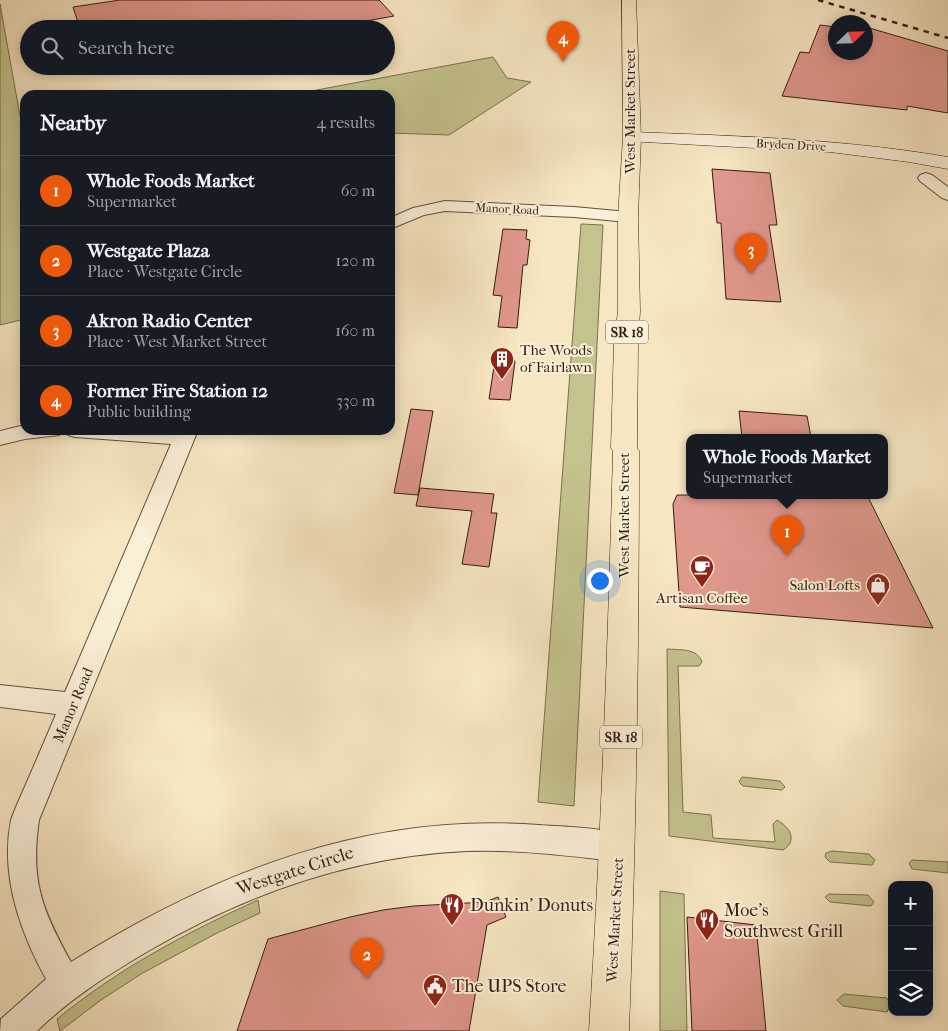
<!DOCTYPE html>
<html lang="en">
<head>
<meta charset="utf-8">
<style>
	:root { --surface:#171b24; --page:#20242c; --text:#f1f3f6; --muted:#9ea1a6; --line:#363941; --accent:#ea580c }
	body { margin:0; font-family:"IM FELL French Canon",serif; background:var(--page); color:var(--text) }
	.controls { position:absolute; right:15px; bottom:15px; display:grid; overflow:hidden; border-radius:10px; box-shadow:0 2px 12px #0003 }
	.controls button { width:45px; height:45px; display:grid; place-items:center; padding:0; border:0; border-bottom:1px solid var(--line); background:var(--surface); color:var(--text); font:25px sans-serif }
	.compass { position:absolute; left:828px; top:15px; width:45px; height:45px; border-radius:50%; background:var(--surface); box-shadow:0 2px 12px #0003; rotate:67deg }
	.you { position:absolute; left:599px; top:580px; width:18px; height:18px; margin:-12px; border:4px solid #fff; border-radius:50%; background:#1a73e8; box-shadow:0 0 0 8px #1a73e833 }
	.badge { display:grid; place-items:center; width:32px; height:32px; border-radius:50%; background:var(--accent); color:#fff; font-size:16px; font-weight:700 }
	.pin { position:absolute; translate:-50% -41px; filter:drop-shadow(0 1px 2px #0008) }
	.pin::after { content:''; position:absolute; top:26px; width:18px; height:15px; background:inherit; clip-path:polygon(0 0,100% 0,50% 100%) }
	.popup { position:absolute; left:686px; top:434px; width:202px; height:65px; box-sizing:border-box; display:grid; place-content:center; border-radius:10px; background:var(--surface); filter:drop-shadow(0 1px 4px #0005); font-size:16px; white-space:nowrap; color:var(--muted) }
	.popup b { font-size:19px; color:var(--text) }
	.popup::after { content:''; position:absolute; left:50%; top:100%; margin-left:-10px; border:10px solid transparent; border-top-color:var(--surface) }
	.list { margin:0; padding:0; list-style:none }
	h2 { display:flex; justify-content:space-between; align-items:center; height:65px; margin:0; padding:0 20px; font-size:21px }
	h2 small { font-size:16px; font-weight:400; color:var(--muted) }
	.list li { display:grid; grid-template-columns:32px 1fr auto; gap:15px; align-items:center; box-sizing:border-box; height:70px; padding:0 20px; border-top:1px solid var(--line) }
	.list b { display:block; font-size:19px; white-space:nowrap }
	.list p { margin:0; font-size:16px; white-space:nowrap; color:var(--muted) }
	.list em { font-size:16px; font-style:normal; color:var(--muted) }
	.icon { flex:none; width:28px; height:28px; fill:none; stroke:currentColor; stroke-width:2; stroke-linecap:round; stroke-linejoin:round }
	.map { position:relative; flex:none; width:948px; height:1031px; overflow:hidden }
	.search { position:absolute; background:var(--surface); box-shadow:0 2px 12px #0003; left:20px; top:20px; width:375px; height:55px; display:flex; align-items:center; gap:12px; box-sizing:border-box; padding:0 18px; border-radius:28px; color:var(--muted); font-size:19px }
	.panel { position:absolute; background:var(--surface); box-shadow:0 2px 12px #0003; left:20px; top:90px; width:375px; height:345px; border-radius:15px }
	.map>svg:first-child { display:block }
	.green { fill:#c4c38e; stroke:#7c704e }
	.building { fill:#e0978c; stroke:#331e0f }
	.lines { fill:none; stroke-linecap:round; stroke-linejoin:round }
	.street-casing { stroke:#64503c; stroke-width:2 }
	.secondary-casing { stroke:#331e0f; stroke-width:1 }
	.primary-casing { stroke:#331e0f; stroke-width:1 }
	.street { fill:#faefd7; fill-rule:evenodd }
	.secondary { fill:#faefd7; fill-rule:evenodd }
	.primary { fill:#f7e6c2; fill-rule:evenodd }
	.rail { stroke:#331e0f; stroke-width:2.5; stroke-dasharray:5.5 5.5; stroke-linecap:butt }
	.labels { text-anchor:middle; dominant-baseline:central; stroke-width:4; stroke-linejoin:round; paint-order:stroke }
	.far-street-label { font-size:12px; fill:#331e0f; stroke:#faefd7 }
	.shield { fill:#faefd7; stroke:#6f5d4b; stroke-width:1 }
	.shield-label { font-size:14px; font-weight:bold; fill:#331e0f }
	.street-label { font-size:15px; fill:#331e0f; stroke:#faefd7 }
	.poi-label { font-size:15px; fill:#331e0f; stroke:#faefd7; text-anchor:start }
	.near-street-label { font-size:18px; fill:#331e0f; stroke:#faefd7 }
	.near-poi-label { font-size:18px; fill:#331e0f; stroke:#faefd7; text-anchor:start }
</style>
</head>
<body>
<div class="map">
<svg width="948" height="1031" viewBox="0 0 948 1031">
	<rect width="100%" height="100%" fill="#f7e6c2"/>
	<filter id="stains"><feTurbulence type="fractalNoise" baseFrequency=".004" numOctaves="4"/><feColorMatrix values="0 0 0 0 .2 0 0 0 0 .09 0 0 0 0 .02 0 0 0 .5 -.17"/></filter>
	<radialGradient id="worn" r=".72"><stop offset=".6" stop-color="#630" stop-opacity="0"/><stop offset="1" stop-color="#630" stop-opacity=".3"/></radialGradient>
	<g class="green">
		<path d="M 0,4 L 25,144 L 25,319 L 0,325 Z"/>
		<path d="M 493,57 L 507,78 L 531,82 L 449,135 L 390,133 L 390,95 L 290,95 Z"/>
		<path d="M 581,224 L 603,225 L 574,806 L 538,802 Z"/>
		<path d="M 667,649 C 679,650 698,648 702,662 L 699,666 L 678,666 L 683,812 L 711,815 L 713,838 L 775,842 L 773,824 L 777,820 C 790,827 798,841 783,850 L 669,836 Z"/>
		<path d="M 742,777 L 780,781 L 785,787 L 782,790 L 743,786 L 739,782 Z"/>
		<path d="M 832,851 L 869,854 L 875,860 L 872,865 L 830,862 L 825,857 L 826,853 Z"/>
		<path d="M 912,860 L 948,862 L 948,873 L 912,869 L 909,863 Z"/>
		<path d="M 660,891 L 684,894 L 687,1031 L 660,1031 Z"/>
		<path d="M 829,894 L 868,895 L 874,902 L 871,906 L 830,902 L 825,897 Z"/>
		<path d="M 258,900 L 260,913 L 217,933 L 141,974 L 101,1000 L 60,1031 L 57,1019 C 118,969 186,933 258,900 Z"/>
		<path d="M 844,994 L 887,998 L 890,1005 L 887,1012 L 843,1006 L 837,1000 Z"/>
	</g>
	<g class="building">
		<path d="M 120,0 L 379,0 L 394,16 L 322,29 L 80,29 L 73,7 Z"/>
		<path d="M 820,25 L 835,27 L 836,25 L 836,52 L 866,52 L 866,27 L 948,51 L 948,113 L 907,106 L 907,110 L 782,96 L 800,52 L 809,53 Z"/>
		<path d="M 712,169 L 770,173 L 777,225 L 769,225 L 781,302 L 726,299 L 721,223 L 717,223 Z"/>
		<path d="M 503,229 L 527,230 L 526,239 L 530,240 L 527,265 L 523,265 L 517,328 L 498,327 L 502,296 L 493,295 Z"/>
		<path d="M 495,360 L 515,361 L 510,400 L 489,399 Z"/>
		<path d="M 411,409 L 433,411 L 418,495 L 394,493 Z"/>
		<path d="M 739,411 L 807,416 L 811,437 L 742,437 Z"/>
		<path d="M 420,488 L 494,494 L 491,513 L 497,513 L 489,567 L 462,564 L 472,511 L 416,506 Z"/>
		<path d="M 677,495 L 867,495 L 933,628 L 680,607 L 673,504 Z"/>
		<path d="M 498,897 L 506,917 L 487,925 L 469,1031 L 237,1031 L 268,939 L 350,917 L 383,910 L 414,906 L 485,902 Z"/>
		<path d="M 687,917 L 756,925 L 766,1031 L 692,1031 Z"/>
	</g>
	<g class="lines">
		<g class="street-casing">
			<g id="street">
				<path d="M 926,173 L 932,175 L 948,187 L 948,200 L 942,198 L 920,181 L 918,178 L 920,175 Z"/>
				<path d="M 445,201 L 574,207 L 628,212 L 634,214 L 636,217 L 634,220 L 628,222 L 574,217 L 445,211 L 424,215 L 390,229 L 390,218 L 413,208 Z"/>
				<path d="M 25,425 L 25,430 L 62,430 L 59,435 L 25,439 L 0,445 L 0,431 Z"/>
				<path d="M 65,430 L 198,430 L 39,820 C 30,880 42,910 71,962 C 215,872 367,812 539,825 C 566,827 603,827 628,837 L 633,847 L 628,857 L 618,861 C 568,856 518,849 467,851 C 354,856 248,893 150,950 C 109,974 71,998 37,1031 L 0,1031 L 1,1019 L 46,979 C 20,932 0,875 11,820 C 15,808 21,796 26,784 C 36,761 46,738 56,714 L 0,707 L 0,685 L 65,692 L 171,444 L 75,437 L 68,435 Z"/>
			</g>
		</g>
		<g class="secondary-casing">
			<path id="secondary" d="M 632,132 C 738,136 843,139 948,157 L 948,169 L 909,162 L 830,152 L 626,141 L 623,137 L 626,133 Z"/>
		</g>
		<g class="primary-casing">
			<path id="primary" d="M 622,0 L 636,0 L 641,137 L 638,217 L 640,311 L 638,343 L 637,448 L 639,451 C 639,644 636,838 629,1031 L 589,1031 C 601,838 608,645 613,451 L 611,448 L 614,343 L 618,311 L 618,217 L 623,137 Z"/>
		</g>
		<use href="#street" class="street"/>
		<use href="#secondary" class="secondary"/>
		<use href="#primary" class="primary"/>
		<path class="rail" d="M 818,0 L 948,38"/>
	</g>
	<defs>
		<g id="building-pin" transform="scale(1.25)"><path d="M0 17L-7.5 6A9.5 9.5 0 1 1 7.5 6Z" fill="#8f2418" stroke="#faefd7"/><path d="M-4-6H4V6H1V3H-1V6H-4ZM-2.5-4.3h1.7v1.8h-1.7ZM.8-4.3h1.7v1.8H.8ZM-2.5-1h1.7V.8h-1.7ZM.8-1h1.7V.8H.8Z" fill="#fff"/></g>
		<g id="cafe-pin" transform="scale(1.25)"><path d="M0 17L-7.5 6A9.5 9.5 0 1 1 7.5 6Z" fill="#8f2418" stroke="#faefd7"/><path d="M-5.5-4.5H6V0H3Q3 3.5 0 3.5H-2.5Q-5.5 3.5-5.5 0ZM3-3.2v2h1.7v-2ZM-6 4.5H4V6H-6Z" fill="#fff"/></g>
		<g id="shop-pin" transform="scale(1.25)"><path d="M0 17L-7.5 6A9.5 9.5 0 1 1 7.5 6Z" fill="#8f2418" stroke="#faefd7"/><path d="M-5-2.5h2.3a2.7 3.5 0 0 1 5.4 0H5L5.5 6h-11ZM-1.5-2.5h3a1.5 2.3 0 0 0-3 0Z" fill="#fff"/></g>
		<g id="restaurant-pin" transform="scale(1.25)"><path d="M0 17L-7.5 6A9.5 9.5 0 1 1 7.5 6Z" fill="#8f2418" stroke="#faefd7"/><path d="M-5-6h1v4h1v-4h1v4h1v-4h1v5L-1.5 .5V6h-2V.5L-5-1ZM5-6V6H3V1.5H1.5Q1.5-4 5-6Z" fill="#fff"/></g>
		<g id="civic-pin" transform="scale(1.25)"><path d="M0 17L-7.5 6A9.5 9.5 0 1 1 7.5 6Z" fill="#8f2418" stroke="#faefd7"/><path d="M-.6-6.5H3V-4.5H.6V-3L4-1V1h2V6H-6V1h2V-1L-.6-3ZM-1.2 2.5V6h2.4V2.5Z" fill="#fff"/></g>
	</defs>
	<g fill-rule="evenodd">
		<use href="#building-pin" x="502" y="359"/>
		<use href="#cafe-pin" x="702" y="567"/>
		<use href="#shop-pin" x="878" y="585"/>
		<use href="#restaurant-pin" x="452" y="905"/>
		<use href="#restaurant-pin" x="707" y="920"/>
		<use href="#civic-pin" x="435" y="986"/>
	</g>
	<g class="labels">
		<g class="far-street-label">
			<text transform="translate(791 145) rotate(3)">Bryden Drive</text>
			<text transform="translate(507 209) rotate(3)">Manor Road</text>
		</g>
		<g class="shield">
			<rect x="606" y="320.5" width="42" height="23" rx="4"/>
			<rect x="600" y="725.5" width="42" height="23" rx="4"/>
		</g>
		<g class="shield-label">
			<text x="627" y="332">SR 18</text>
			<text x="621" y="737">SR 18</text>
		</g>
		<g class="street-label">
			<text transform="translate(630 111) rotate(-90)">West Market Street</text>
			<text transform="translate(624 515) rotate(-90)">West Market Street</text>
			<text transform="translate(73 705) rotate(-67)">Manor Road</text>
			<text transform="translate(615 920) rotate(-87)">West Market Street</text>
		</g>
		<g class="poi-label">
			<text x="520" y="350">The Woods<tspan x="520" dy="17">of Fairlawn</tspan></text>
			<text x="860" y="585" text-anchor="end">Salon Lofts</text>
			<text x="702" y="598" text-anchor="middle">Artisan Coffee</text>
		</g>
		<g class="near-street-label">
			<text transform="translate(295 871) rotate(-18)">Westgate Circle</text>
		</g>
		<g class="near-poi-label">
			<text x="470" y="905">Dunkin' Donuts</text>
			<text x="724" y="910">Moe's<tspan x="724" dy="21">Southwest Grill</tspan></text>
			<text x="452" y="986">The UPS Store</text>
		</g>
	</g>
	<rect width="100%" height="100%" filter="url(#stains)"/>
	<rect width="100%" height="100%" fill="url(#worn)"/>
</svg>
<div class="controls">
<button>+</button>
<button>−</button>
<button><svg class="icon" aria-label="layers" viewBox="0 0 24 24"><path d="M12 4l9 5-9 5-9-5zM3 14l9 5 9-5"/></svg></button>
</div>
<svg class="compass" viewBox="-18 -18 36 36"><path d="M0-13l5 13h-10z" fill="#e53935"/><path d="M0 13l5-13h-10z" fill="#9ea1a6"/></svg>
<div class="you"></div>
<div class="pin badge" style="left:787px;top:556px">1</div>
<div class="popup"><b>Whole Foods Market</b>Supermarket</div>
<div class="pin badge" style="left:367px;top:979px">2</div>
<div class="pin badge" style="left:751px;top:274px">3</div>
<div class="pin badge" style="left:563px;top:62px">4</div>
<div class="search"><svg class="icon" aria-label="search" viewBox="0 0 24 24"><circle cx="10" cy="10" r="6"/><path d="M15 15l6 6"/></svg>Search here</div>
<section class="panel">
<h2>Nearby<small>4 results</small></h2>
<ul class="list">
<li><span class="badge">1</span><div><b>Whole Foods Market</b><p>Supermarket</p></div><em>60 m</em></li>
<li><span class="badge">2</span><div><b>Westgate Plaza</b><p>Place · Westgate Circle</p></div><em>120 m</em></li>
<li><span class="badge">3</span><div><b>Akron Radio Center</b><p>Place · West Market Street</p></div><em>160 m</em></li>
<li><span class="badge">4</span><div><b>Former Fire Station 12</b><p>Public building</p></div><em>330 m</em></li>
</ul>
</section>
</div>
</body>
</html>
